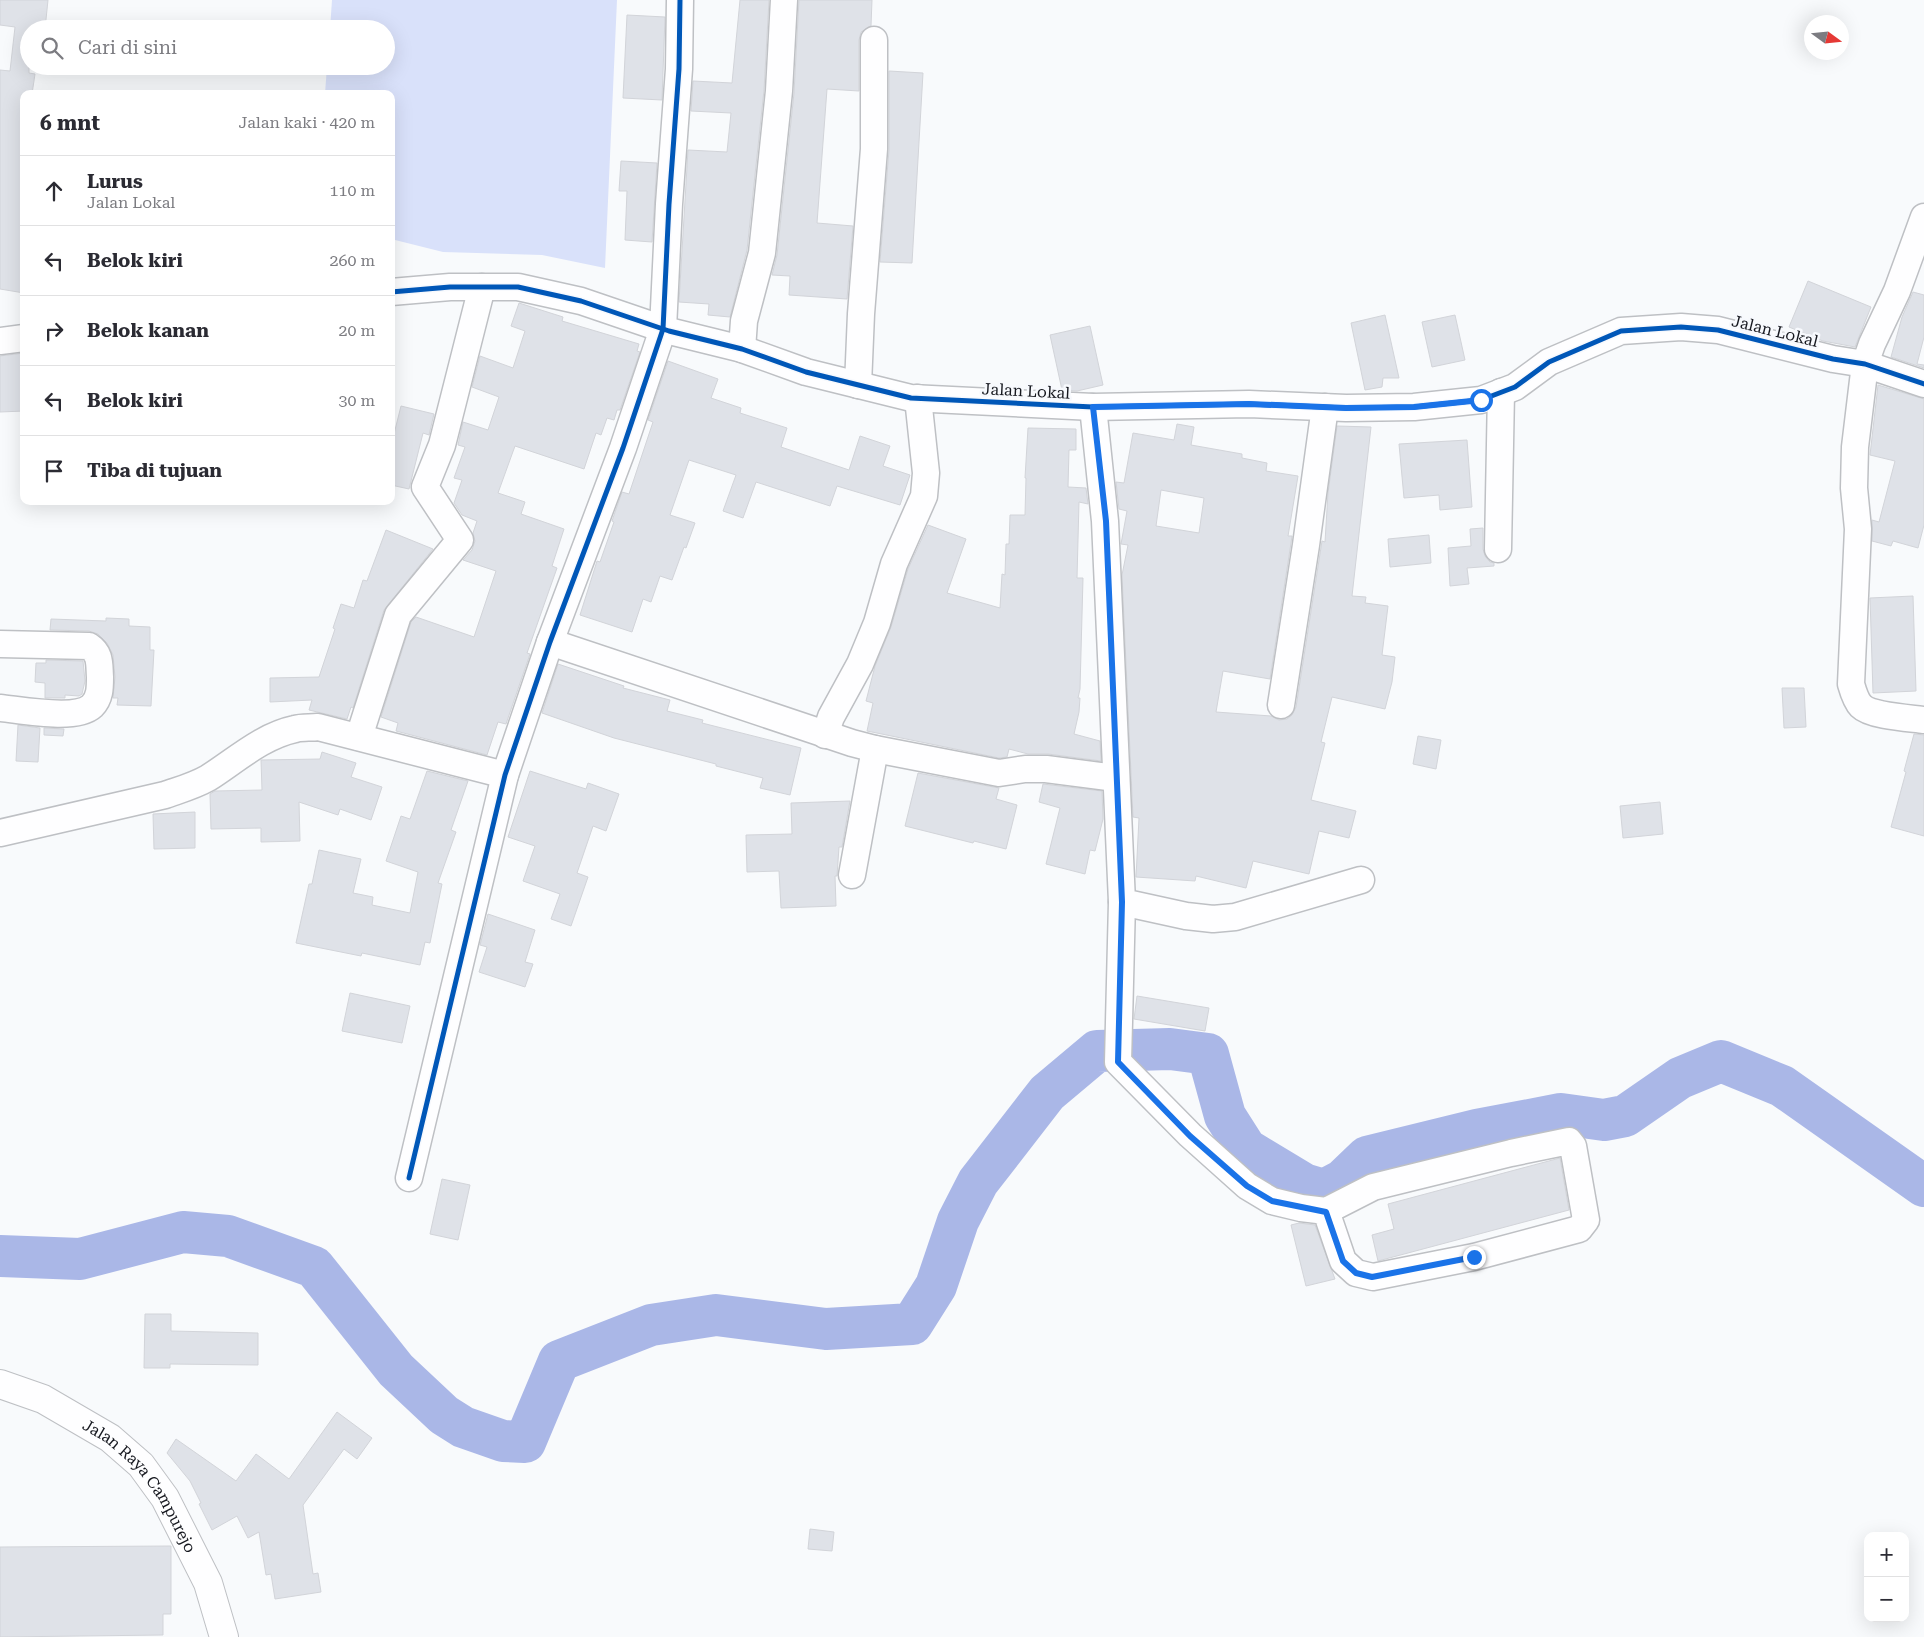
<!DOCTYPE html>
<html lang="id">
<head>
<meta charset="utf-8">
<style>
	:root { --surface:#fff; --page:#f2f2f3; --text:#2b2b33; --muted:#7c7c81; --line:#e1e1e2 }
	body { margin:0; font-family:"Roboto Serif",serif; background:var(--page); color:var(--text) }
	.controls { position:absolute; right:15px; bottom:15px; display:grid; overflow:hidden; border-radius:10px; box-shadow:0 5px 20px #0002 }
	.controls button { width:45px; height:45px; display:grid; place-items:center; padding:0; border:0; border-bottom:1px solid var(--line); background:var(--surface); color:var(--text); font:25px sans-serif }
	.compass { position:absolute; left:1804px; top:15px; width:45px; height:45px; border-radius:50%; background:var(--surface); box-shadow:0 5px 20px #0002; rotate:105deg }
	.stop { position:absolute; width:15px; height:15px; margin:-11px; border:4px solid #1a73e8; border-radius:50%; background:#fff }
	.stop.end { background:#1a73e8; border-color:#fff; box-shadow:0 1px 5px #0008 }
	.list { margin:0; padding:0; list-style:none }
	h2 { display:flex; justify-content:space-between; align-items:center; height:65px; margin:0; padding:0 20px; font-size:21px }
	h2 small { font-size:16px; font-weight:400; color:var(--muted) }
	.list li { display:grid; grid-template-columns:32px 1fr auto; gap:15px; align-items:center; box-sizing:border-box; height:70px; padding:0 20px; border-top:1px solid var(--line) }
	.list b { display:block; font-size:19px; white-space:nowrap }
	.list p { margin:0; font-size:16px; white-space:nowrap; color:var(--muted) }
	.list em { font-size:16px; font-style:normal; color:var(--muted) }
	.icon { flex:none; width:28px; height:28px; fill:none; stroke:currentColor; stroke-width:2; stroke-linecap:round; stroke-linejoin:round }
	.map { position:relative; flex:none; width:1924px; height:1637px; overflow:hidden }
	.search { position:absolute; background:var(--surface); box-shadow:0 5px 20px #0002; left:20px; top:20px; width:375px; height:55px; display:flex; align-items:center; gap:12px; box-sizing:border-box; padding:0 18px; border-radius:28px; color:var(--muted); font-size:19px }
	.panel { position:absolute; background:var(--surface); box-shadow:0 5px 20px #0002; left:20px; top:90px; width:375px; height:415px; border-radius:10px }
	.map>svg:first-child { display:block }
	.green { fill:#d9e1fa }
	.lines { fill:none; stroke-linecap:round; stroke-linejoin:round }
	.river { stroke:#aab7e7; stroke-width:42 }
	.building { fill:#dfe2e8; stroke:#d2d4d9; fill-rule:evenodd }
	.minor-casing { stroke:#bec0c4; stroke-width:29 }
	.primary-casing { stroke:#bec0c4; stroke-width:30 }
	.minor { stroke:#fefeff; stroke-width:26 }
	.primary { stroke:#fefeff; stroke-width:28 }
	.cycleway-casing { stroke:#f7f9fd; stroke-width:8 }
	.cycleway { stroke:#0057b8; stroke-width:5 }
	.route { stroke:#1a73e8; stroke-width:6 }
	.labels { text-anchor:middle; dominant-baseline:central; stroke-width:5; stroke-linejoin:round; paint-order:stroke }
	.street-label { font-size:16px; fill:#16181f; stroke:#f7f9fd }
</style>
</head>
<body>
<div class="map">
<svg width="1924" height="1637" viewBox="0 0 1924 1637">
	<rect width="100%" height="100%" fill="#f8fafc"/>
	<path class="green" d="M 332,0 L 617,0 L 605,268 L 542,255 L 443,252 L 391,239 L 391,94 L 325,94 L 327,66 L 386,66 L 386,29 L 330,29 Z"/>
	<g class="lines">
		<path class="river" d="M 0,1256 L 80,1259 L 183,1232 L 228,1236 L 314,1267 L 396,1370 L 444,1415 L 463,1427 L 503,1441 L 525,1442 L 559,1361 L 651,1325 L 716,1315 L 826,1329 L 912,1324 L 936,1286 L 958,1221 L 978,1182 L 1047,1093 L 1097,1051 L 1170,1049 L 1208,1054 L 1225,1116 L 1246,1149 L 1304,1184 L 1324,1190 L 1343,1180 L 1367,1157 L 1477,1130 L 1561,1114 L 1604,1120 L 1625,1116 L 1680,1078 L 1721,1061 L 1782,1086 L 1924,1186"/>
	</g>
	<g class="building">
		<path d="M 0,0 L 48,0 L 45,29 L 29,29 L 29,73 L 35,74 L 32,94 L 24,94 L 24,293 L 0,289 L 0,70 L 10,71 L 15,27 L 0,25 Z"/>
		<path d="M 740,0 L 769,0 L 764,90 L 747,250 L 730,317 L 708,315 L 709,304 L 679,302 L 688,150 L 727,152 L 731,113 L 691,111 L 693,81 L 732,83 Z"/>
		<path d="M 799,0 L 872,0 L 871,26 L 861,32 L 859,40 L 859,91 L 827,89 L 817,223 L 853,226 L 847,299 L 789,295 L 790,276 L 772,275 L 777,255 L 794,93 Z"/>
		<path d="M 627,15 L 665,17 L 662,100 L 623,98 Z"/>
		<path d="M 889,71 L 923,73 L 912,263 L 880,262 L 889,150 Z"/>
		<path d="M 621,161 L 657,163 L 652,242 L 625,240 L 627,191 L 619,191 Z"/>
		<path d="M 1808,281 L 1871,307 L 1855,347 L 1823,341 L 1789,327 Z"/>
		<path d="M 1913,292 L 1924,295 L 1924,337 L 1917,364 L 1924,365 L 1924,368 L 1891,357 L 1902,317 Z"/>
		<path d="M 519,303 L 563,317 L 562,321 L 639,344 L 637,351 L 640,352 L 620,410 L 617,410 L 614,420 L 607,418 L 601,435 L 596,433 L 584,469 L 515,446 L 498,493 L 525,502 L 521,514 L 564,529 L 552,566 L 557,568 L 527,653 L 530,654 L 506,724 L 498,722 L 487,755 L 396,731 L 398,723 L 381,717 L 411,622 L 416,617 L 474,637 L 496,571 L 463,560 L 472,550 L 475,541 L 473,533 L 477,521 L 462,515 L 454,503 L 462,480 L 454,478 L 465,447 L 458,445 L 463,422 L 488,430 L 499,397 L 472,387 L 480,356 L 513,368 L 525,331 L 511,326 Z"/>
		<path d="M 1385,315 L 1399,378 L 1383,378 L 1382,387 L 1365,390 L 1351,323 Z"/>
		<path d="M 1455,315 L 1465,360 L 1432,367 L 1422,322 Z"/>
		<path d="M 1090,326 L 1103,385 L 1077,391 L 1062,390 L 1050,335 Z"/>
		<path d="M 24,353 L 24,411 L 0,412 L 0,356 Z"/>
		<path d="M 668,361 L 718,379 L 711,398 L 741,408 L 740,413 L 787,428 L 781,447 L 849,470 L 860,436 L 890,446 L 883,466 L 910,475 L 900,505 L 837,486 L 830,506 L 756,482 L 743,518 L 723,511 L 736,475 L 689,460 L 670,515 L 695,523 L 686,548 L 684,547 L 672,580 L 660,576 L 651,602 L 643,599 L 632,632 L 580,615 L 597,561 L 600,562 L 614,522 L 612,521 L 622,492 L 629,494 L 653,422 L 648,420 Z"/>
		<path d="M 1878,385 L 1924,399 L 1924,525 L 1918,548 L 1893,541 L 1891,546 L 1872,541 L 1872,520 L 1879,522 L 1895,461 L 1870,455 Z"/>
		<path d="M 401,406 L 434,414 L 429,435 L 423,433 L 409,489 L 391,485 L 391,446 Z"/>
		<path d="M 1177,424 L 1194,427 L 1191,445 L 1242,454 L 1242,458 L 1267,463 L 1266,471 L 1298,476 L 1288,536 L 1292,536 L 1291,543 L 1270,679 L 1223,671 L 1216,712 L 1271,716 L 1279,720 L 1287,719 L 1292,715 L 1296,707 L 1322,541 L 1325,542 L 1328,493 L 1337,426 L 1371,427 L 1352,596 L 1366,597 L 1365,603 L 1388,606 L 1382,655 L 1395,657 L 1392,682 L 1385,709 L 1332,697 L 1321,742 L 1325,743 L 1311,800 L 1356,811 L 1349,838 L 1319,831 L 1309,874 L 1253,861 L 1246,888 L 1196,876 L 1195,881 L 1136,877 L 1139,818 L 1133,817 L 1122,575 L 1128,545 L 1121,544 L 1127,511 L 1119,509 L 1116,482 L 1124,483 L 1133,433 L 1174,440 ZM 1161,490 L 1204,498 L 1199,533 L 1156,526 Z"/>
		<path d="M 1028,428 L 1076,429 L 1076,450 L 1069,450 L 1068,487 L 1086,488 L 1088,504 L 1079,502 L 1077,578 L 1083,578 L 1080,689 L 1078,698 L 1080,698 L 1079,712 L 1074,734 L 1100,741 L 1101,761 L 1048,754 L 1028,754 L 1009,749 L 1007,757 L 999,758 L 867,731 L 873,703 L 866,701 L 875,666 L 891,627 L 908,569 L 928,525 L 966,539 L 947,593 L 1000,608 L 1002,574 L 1005,575 L 1006,544 L 1009,544 L 1010,515 L 1025,515 L 1026,478 L 1025,478 Z"/>
		<path d="M 1467,440 L 1472,507 L 1440,510 L 1439,495 L 1404,498 L 1399,444 Z"/>
		<path d="M 1483,528 L 1483,549 L 1485,556 L 1490,562 L 1494,563 L 1494,566 L 1467,568 L 1469,584 L 1450,586 L 1448,548 L 1471,546 L 1470,529 Z"/>
		<path d="M 386,530 L 433,549 L 384,610 L 353,708 L 351,707 L 347,719 L 309,710 L 312,700 L 270,702 L 270,678 L 319,677 L 335,629 L 333,628 L 341,604 L 354,608 L 363,580 L 367,581 Z"/>
		<path d="M 1429,535 L 1431,563 L 1390,567 L 1388,539 Z"/>
		<path d="M 1913,596 L 1916,691 L 1873,693 L 1870,598 Z"/>
		<path d="M 106,618 L 129,619 L 129,626 L 150,627 L 150,650 L 154,650 L 151,706 L 117,705 L 118,698 L 113,698 L 115,677 L 113,655 L 107,643 L 98,634 L 89,631 L 50,630 L 51,619 L 106,621 Z"/>
		<path d="M 46,660 L 83,661 L 85,681 L 82,694 L 79,696 L 65,695 L 65,698 L 45,698 L 45,683 L 35,682 L 36,663 L 46,663 Z"/>
		<path d="M 558,664 L 624,686 L 623,688 L 670,700 L 667,711 L 703,720 L 702,723 L 801,748 L 790,795 L 760,788 L 763,778 L 716,766 L 716,764 L 614,738 L 542,713 Z"/>
		<path d="M 1782,688 L 1804,688 L 1806,727 L 1784,728 Z"/>
		<path d="M 18,725 L 40,728 L 38,762 L 16,761 Z"/>
		<path d="M 44,728 L 64,729 L 63,736 L 44,735 Z"/>
		<path d="M 1914,734 L 1924,735 L 1924,836 L 1891,827 L 1906,772 L 1904,771 Z"/>
		<path d="M 1418,736 L 1441,740 L 1436,769 L 1413,764 Z"/>
		<path d="M 322,752 L 356,763 L 351,777 L 382,787 L 371,820 L 340,809 L 338,815 L 299,802 L 300,841 L 261,842 L 261,828 L 211,829 L 210,794 L 215,791 L 262,790 L 261,760 L 320,759 Z"/>
		<path d="M 427,771 L 468,781 L 451,830 L 456,832 L 438,883 L 442,884 L 430,943 L 425,942 L 420,965 L 362,953 L 361,956 L 296,943 L 309,884 L 312,884 L 319,850 L 361,859 L 353,893 L 373,897 L 372,905 L 410,913 L 418,872 L 386,861 L 401,816 L 410,819 Z"/>
		<path d="M 530,771 L 586,789 L 588,783 L 619,794 L 606,831 L 593,826 L 577,873 L 588,877 L 571,926 L 551,919 L 560,894 L 523,881 L 535,846 L 508,837 Z"/>
		<path d="M 918,773 L 999,788 L 996,799 L 1017,805 L 1006,849 L 974,841 L 973,843 L 905,826 Z"/>
		<path d="M 1043,784 L 1102,791 L 1103,819 L 1095,851 L 1090,850 L 1085,874 L 1046,864 L 1060,808 L 1039,802 Z"/>
		<path d="M 850,801 L 842,847 L 839,847 L 837,876 L 835,876 L 836,906 L 781,908 L 779,871 L 747,872 L 746,835 L 792,834 L 791,803 Z"/>
		<path d="M 1660,802 L 1663,834 L 1623,838 L 1620,806 Z"/>
		<path d="M 195,812 L 195,848 L 154,849 L 153,814 Z"/>
		<path d="M 488,914 L 535,930 L 525,962 L 533,964 L 525,987 L 479,972 L 487,947 L 480,945 Z"/>
		<path d="M 350,993 L 410,1006 L 402,1043 L 342,1031 Z"/>
		<path d="M 1137,996 L 1209,1008 L 1205,1031 L 1134,1019 Z"/>
		<path d="M 1560,1158 L 1569,1210 L 1378,1261 L 1372,1235 L 1394,1229 L 1388,1204 Z"/>
		<path d="M 442,1179 L 470,1185 L 458,1240 L 430,1234 Z"/>
		<path d="M 1299,1223 L 1315,1225 L 1335,1279 L 1306,1286 L 1291,1225 Z"/>
		<path d="M 145,1314 L 171,1314 L 171,1331 L 258,1333 L 258,1365 L 170,1364 L 170,1368 L 144,1368 Z"/>
		<path d="M 337,1412 L 372,1438 L 357,1459 L 344,1449 L 303,1505 L 313,1574 L 318,1573 L 321,1592 L 275,1599 L 271,1574 L 266,1575 L 259,1532 L 248,1538 L 237,1516 L 212,1530 L 199,1504 L 201,1503 L 190,1481 L 167,1453 L 176,1439 L 236,1481 L 256,1454 L 289,1479 Z"/>
		<path d="M 810,1529 L 834,1532 L 832,1551 L 808,1549 Z"/>
		<path d="M 171,1546 L 171,1614 L 163,1614 L 163,1635 L 0,1637 L 0,1547 Z"/>
	</g>
	<g class="lines">
		<g class="minor-casing">
			<g id="minor">
				<path d="M 1924,217 L 1897,291 L 1872,344 L 1865,364 L 1855,447 L 1854,488 L 1858,529 L 1851,684 C 1853,691 1856,701 1861,706 C 1871,716 1909,718 1924,720"/>
				<path d="M 391,292 L 450,287 L 518,287 L 581,301 L 669,331 L 742,349 L 806,372 L 911,398 L 1093,407 L 1249,404 L 1346,408 L 1414,407 L 1481,400 L 1515,387 L 1549,362 L 1621,331 L 1681,327 L 1718,330 L 1833,359 L 1865,364 L 1924,384"/>
				<path d="M 0,341 L 24,338"/>
				<path d="M 742,349 L 744,321 L 762,253 L 779,91 L 784,0"/>
				<path d="M 858,385 L 861,314 L 874,149 L 874,40"/>
				<path d="M 1093,407 L 1105,521 L 1122,902 L 1186,916 L 1213,919 L 1235,917 L 1361,880"/>
				<path d="M 1498,549 L 1501,392"/>
				<path d="M 550,642 L 852,743 L 875,749 L 852,875"/>
				<path d="M 0,644 L 89,646 C 101,654 99,664 100,677 C 100,688 100,698 92,706 C 76,721 21,710 0,708"/>
				<path d="M 1281,705 L 1306,545 L 1325,407"/>
				<path d="M 825,735 L 831,717 L 860,664 L 877,623 L 894,564 L 924,496 L 926,473 L 918,398"/>
				<path d="M 359,737 L 398,615 L 460,540 L 425,487 L 442,445 L 482,287"/>
				<path d="M 875,749 L 999,773 L 1025,769 L 1046,769 L 1116,778"/>
				<path d="M 0,833 L 165,795 C 179,790 194,786 208,778 C 235,761 262,736 295,729 C 302,727 310,728 318,727 L 505,775"/>
				<path d="M 1122,902 L 1118,1062 L 1190,1135 L 1247,1186 L 1272,1201 L 1301,1208 L 1326,1211 L 1373,1187 L 1511,1153 L 1569,1141 L 1573,1146 L 1586,1220 L 1579,1229 L 1474,1257 L 1373,1277 L 1356,1273 L 1343,1261 L 1326,1211"/>
				<path d="M 409,1178 L 505,775 L 550,642 L 623,448 L 663,329 L 669,204 L 679,69 L 680,0"/>
			</g>
		</g>
		<g class="primary-casing">
			<g id="primary">
				<path id="s1" d="M 0,1384 L 43,1399 L 110,1438 L 141,1465 L 165,1498 L 208,1583 L 224,1637"/>
			</g>
		</g>
		<use href="#minor" class="minor"/>
		<use href="#primary" class="primary"/>
		<g class="cycleway-casing">
			<g id="cycleway">
				<path d="M 391,292 L 450,287 L 518,287 L 581,301 L 669,331 L 742,349 L 806,372 L 911,398 L 1093,407 L 1249,404 L 1346,408 L 1414,407 L 1481,400 L 1515,387 L 1549,362 L 1621,331 L 1681,327 L 1718,330 L 1833,359 L 1865,364 L 1924,384"/>
				<path d="M 409,1178 L 505,775 L 550,642 L 623,448 L 663,329 L 669,204 L 679,69 L 680,0"/>
			</g>
		</g>
		<use href="#cycleway" class="cycleway"/>
	</g>
	<g class="lines">
		<path class="route" d="M 1474,1257 L 1372,1277 L 1356,1273 L 1343,1261 L 1326,1212 L 1272,1201 L 1247,1186 L 1190,1136 L 1118,1062 L 1122,902 L 1106,521 L 1093,407 L 1249,404 L 1346,408 L 1414,407 L 1481,400"/>
	</g>
	<g class="labels">
		<g class="street-label">
			<text transform="translate(1775 331) rotate(14)">Jalan Lokal</text>
			<text transform="translate(1026 391) rotate(3)">Jalan Lokal</text>
			<text stroke="none"><textPath href="#s1" startOffset="179">Jalan Raya Campurejo</textPath></text>
		</g>
	</g>
</svg>
<div class="controls">
<button>+</button>
<button>−</button>
</div>
<svg class="compass" viewBox="-18 -18 36 36"><path d="M0-13l5 13h-10z" fill="#e53935"/><path d="M0 13l5-13h-10z" fill="#7c7c81"/></svg>
<div class="stop" style="left:1481px;top:400px"></div>
<div class="stop end" style="left:1474px;top:1257px"></div>
<div class="search"><svg class="icon" aria-label="search" viewBox="0 0 24 24"><circle cx="10" cy="10" r="6"/><path d="M15 15l6 6"/></svg>Cari di sini</div>
<section class="panel">
<h2>6 mnt<small>Jalan kaki · 420 m</small></h2>
<ul class="list">
<li><svg class="icon" aria-label="ahead" viewBox="0 0 24 24"><path d="M12 20V5M6 11l6-6 6 6"/></svg><div><b>Lurus</b><p>Jalan Lokal</p></div><em>110 m</em></li>
<li><svg class="icon" aria-label="left" viewBox="0 0 24 24"><path d="M17 20v-9H6M10 6l-5 5 5 5"/></svg><div><b>Belok kiri</b></div><em>260 m</em></li>
<li><svg class="icon" aria-label="right" viewBox="0 0 24 24"><path d="M7 20v-9h11M14 6l5 5-5 5"/></svg><div><b>Belok kanan</b></div><em>20 m</em></li>
<li><svg class="icon" aria-label="left" viewBox="0 0 24 24"><path d="M17 20v-9H6M10 6l-5 5 5 5"/></svg><div><b>Belok kiri</b></div><em>30 m</em></li>
<li><svg class="icon" aria-label="arrive" viewBox="0 0 24 24"><path d="M6 21V4h12l-3 4 3 4H6"/></svg><div><b>Tiba di tujuan</b></div></li>
</ul>
</section>
</div>
</body>
</html>
